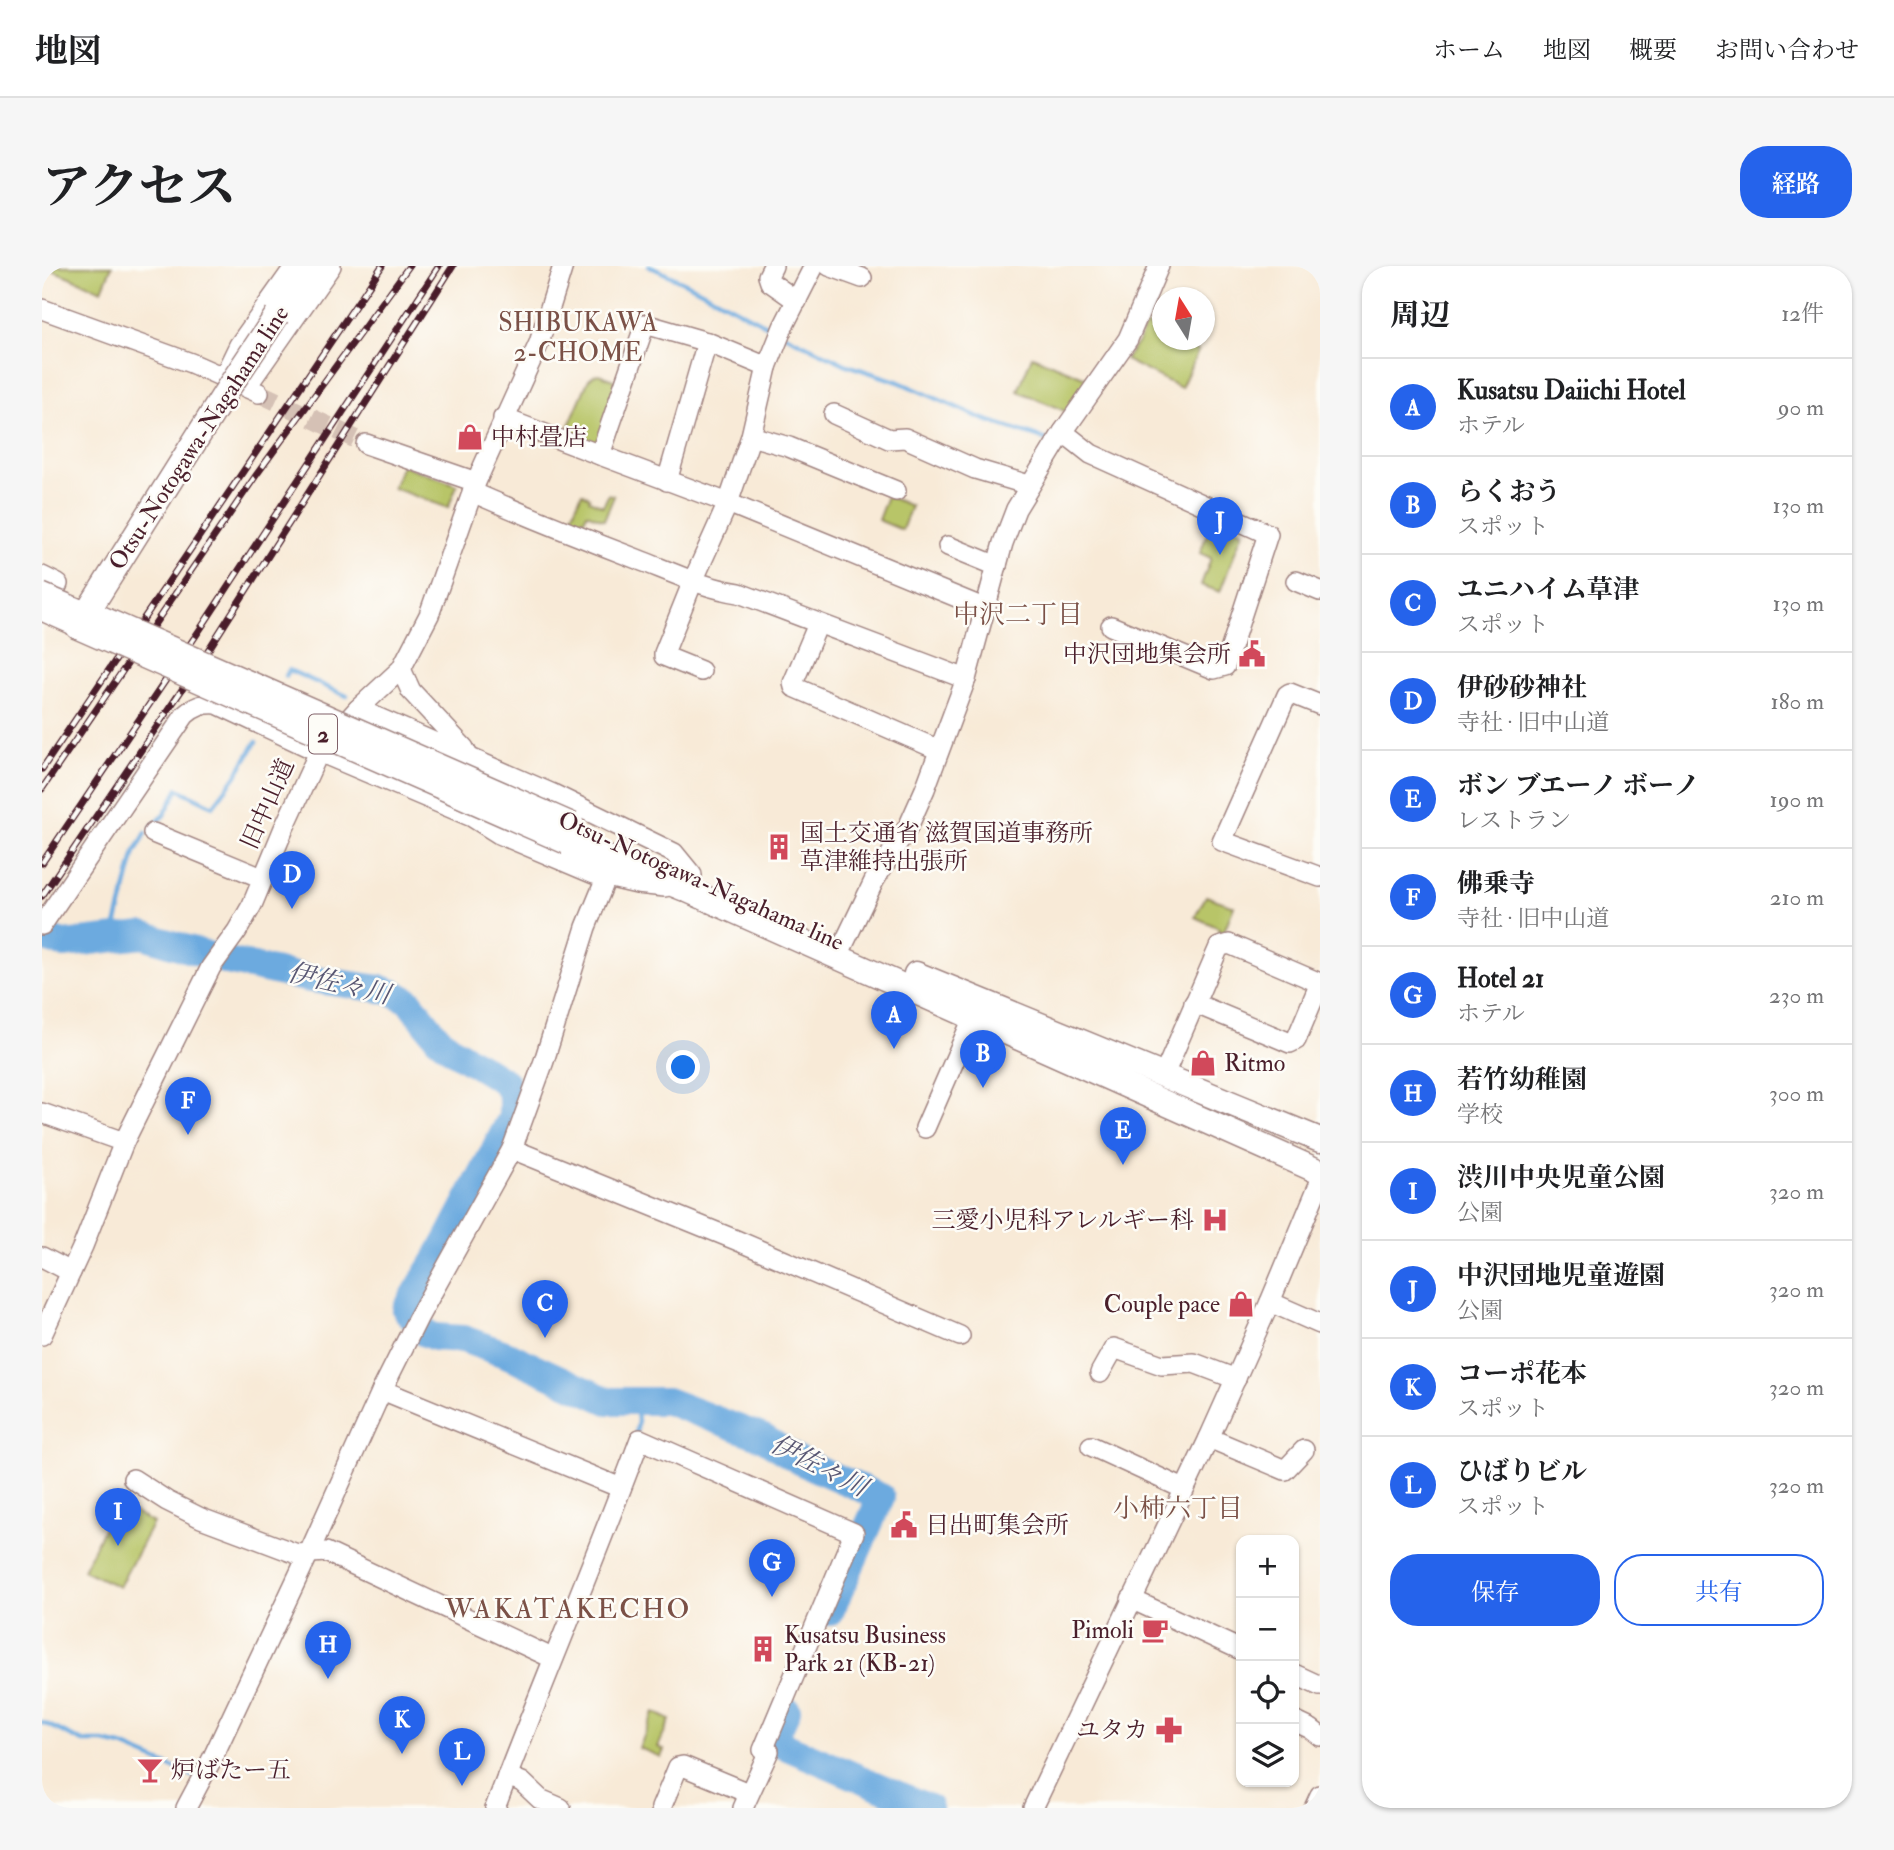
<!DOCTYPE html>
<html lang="ja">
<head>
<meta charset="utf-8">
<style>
	:root { --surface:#fff; --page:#f6f6f6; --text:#202124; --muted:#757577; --line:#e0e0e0; --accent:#2563eb }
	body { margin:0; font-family:"IM FELL Double Pica","Noto Serif JP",serif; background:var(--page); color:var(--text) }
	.controls { position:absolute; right:21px; bottom:21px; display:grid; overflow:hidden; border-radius:14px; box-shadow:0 2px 5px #0004 }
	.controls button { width:63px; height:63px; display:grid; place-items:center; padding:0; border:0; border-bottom:2px solid var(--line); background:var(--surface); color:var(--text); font:35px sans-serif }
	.compass { position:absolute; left:1110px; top:21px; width:63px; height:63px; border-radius:50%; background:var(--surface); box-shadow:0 2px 5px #0004; rotate:349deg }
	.you { position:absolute; left:642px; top:802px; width:24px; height:24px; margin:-18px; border:5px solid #fff; border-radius:50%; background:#1a73e8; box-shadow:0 0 0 10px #1a73e833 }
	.badge { display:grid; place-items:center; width:46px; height:46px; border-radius:50%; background:var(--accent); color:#fff; font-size:23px; font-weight:700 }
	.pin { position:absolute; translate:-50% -58px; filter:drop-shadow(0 2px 4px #0008) }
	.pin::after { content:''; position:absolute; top:37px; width:24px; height:21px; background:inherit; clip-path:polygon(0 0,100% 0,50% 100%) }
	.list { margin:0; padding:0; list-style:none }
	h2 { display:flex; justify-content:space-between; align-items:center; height:91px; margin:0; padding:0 28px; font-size:30px }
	h2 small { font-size:23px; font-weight:400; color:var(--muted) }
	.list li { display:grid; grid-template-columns:46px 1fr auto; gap:21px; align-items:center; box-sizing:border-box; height:98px; padding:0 28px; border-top:2px solid var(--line) }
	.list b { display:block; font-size:26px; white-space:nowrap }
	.list p { margin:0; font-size:23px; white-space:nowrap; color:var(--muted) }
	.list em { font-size:23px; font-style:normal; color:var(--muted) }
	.actions { display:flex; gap:14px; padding:21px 28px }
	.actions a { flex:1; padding:16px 0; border:2px solid var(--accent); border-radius:28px; text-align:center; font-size:24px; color:var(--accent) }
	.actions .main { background:var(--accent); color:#fff }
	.icon { flex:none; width:38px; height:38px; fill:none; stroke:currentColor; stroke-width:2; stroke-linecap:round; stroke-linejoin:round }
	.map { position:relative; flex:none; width:1278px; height:1542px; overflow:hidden; border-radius:28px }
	header { display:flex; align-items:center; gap:42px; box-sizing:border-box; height:98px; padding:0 35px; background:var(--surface); border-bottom:2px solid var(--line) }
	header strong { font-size:33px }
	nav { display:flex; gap:38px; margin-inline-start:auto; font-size:24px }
	.intro { display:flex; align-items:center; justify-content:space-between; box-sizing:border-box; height:168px; padding:0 42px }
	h1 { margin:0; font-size:49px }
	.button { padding:18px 32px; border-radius:28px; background:var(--accent); color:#fff; font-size:24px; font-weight:700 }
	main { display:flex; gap:42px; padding:0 42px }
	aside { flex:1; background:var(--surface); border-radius:28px; box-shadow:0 2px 5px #0004 }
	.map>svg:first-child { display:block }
	.green { fill:#b8c567; stroke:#817249; stroke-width:2 }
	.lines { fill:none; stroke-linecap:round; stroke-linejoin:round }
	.stream { stroke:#6caadf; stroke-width:4.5 }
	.river { stroke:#6caadf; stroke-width:28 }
	.minor-tunnel { stroke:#d5c1b5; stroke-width:19; stroke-dasharray:19 10; stroke-linecap:butt }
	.minor-casing { stroke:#a18481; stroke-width:22 }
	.major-casing { stroke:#a18481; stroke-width:27 }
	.minor { stroke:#fff; stroke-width:19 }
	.major { stroke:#fff; stroke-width:24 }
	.rail-casing { stroke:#4a1f2b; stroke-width:7 }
	.rail { stroke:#fdfcf7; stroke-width:4.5; stroke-dasharray:13; stroke-linecap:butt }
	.minor-bridge-casing { stroke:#a18481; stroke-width:22; stroke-linecap:butt }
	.major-bridge-casing { stroke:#a18481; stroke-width:27; stroke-linecap:butt }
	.minor-bridge { stroke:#fff; stroke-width:19 }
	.major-bridge { stroke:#fff; stroke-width:24 }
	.labels { text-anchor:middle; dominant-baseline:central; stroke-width:5; stroke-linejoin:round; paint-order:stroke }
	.shield { fill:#fdfcf7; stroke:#806168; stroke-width:2 }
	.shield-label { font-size:23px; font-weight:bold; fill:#4a1f2b }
	.poi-label { font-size:24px; fill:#4a1f2b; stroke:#fdfcf7; text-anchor:start }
	.street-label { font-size:24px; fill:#4a1f2b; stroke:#fdfcf7 }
	.neighbourhood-label { font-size:26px; fill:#7b5147; stroke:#fdfcf7 }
	.water-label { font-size:26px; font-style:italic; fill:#585773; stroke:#fdfcf7 }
	.quarter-label { font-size:28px; letter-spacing:2px; fill:#7b5147; stroke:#fdfcf7 }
</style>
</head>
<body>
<header>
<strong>地図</strong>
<nav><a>ホーム</a><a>地図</a><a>概要</a><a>お問い合わせ</a></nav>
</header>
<div class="intro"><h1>アクセス</h1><a class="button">経路</a></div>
<main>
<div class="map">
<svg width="1278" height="1542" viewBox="0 0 1278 1542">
	<rect width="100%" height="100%" fill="#fdfcf7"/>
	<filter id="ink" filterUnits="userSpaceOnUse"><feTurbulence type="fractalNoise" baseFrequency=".0143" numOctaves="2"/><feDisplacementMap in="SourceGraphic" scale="14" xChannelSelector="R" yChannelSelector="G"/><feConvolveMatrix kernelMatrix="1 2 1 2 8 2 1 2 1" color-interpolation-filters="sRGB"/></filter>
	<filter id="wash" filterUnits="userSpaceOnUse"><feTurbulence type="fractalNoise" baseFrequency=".00686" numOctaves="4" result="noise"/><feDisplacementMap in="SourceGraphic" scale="28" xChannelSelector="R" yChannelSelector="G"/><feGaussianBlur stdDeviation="1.57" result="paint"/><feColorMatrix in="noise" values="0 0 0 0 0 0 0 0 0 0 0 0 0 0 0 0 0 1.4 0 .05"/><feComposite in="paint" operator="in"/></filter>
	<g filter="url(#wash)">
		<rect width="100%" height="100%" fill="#f8ead7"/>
		<g class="green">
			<path d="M 0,0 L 70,0 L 60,24 Z"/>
			<path d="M 1104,59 L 1120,67 L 1120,74 L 1133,74 L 1156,85 L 1139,122 L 1083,94 L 1096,76 Z"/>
			<path d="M 990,90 L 1049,114 L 1025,146 L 976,125 Z"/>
			<path d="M 557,108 L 574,115 L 558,174 L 550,176 L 526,167 L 525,164 L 547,113 L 552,109 Z"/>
			<path d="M 360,199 L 415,219 L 406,242 L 351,222 Z"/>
			<path d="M 540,227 L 548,231 L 547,234 L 561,240 L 567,228 L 572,230 L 562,254 L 545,247 L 541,256 L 529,251 Z"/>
			<path d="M 845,230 L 869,240 L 860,264 L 836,254 Z"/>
			<path d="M 1171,252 L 1201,265 L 1178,326 L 1159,319 L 1169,292 L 1158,287 Z"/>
			<path d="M 1164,630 L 1192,640 L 1181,668 L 1176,666 L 1177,662 L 1153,651 Z"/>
			<path d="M 74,1237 L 111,1257 L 77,1321 L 41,1304 Z"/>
			<path d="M 612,1446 L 628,1454 L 616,1481 L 622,1484 L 619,1491 L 597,1482 Z"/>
		</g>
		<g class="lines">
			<g class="stream">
				<path d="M 607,0 L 650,20 L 736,65"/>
				<path d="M 540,1 L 542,0"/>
				<path d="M 743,69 L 805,99 L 857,116 L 941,153 L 1005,174"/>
				<path d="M 1024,183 L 1047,199"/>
				<path d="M 244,410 L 247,404 L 305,430"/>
				<path d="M 110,561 L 122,549 L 136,523 L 171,540 L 193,511 L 214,476"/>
				<path d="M 71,671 L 93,586 L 104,567"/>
				<path d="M 594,1168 L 596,1155 L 594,1134"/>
				<path d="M 0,1456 L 41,1476 L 62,1476 L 80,1480 L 153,1511"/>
			</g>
			<g class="river">
				<path d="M 6,673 L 22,678 L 101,669 L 185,695 L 268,713 L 339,723 L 352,727 L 367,735 L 396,772 L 411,784 L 463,816 L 470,829 L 470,851 L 404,977 L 364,1044 L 371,1051"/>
				<path d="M 381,1066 L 393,1071 L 421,1073 L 466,1089 L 566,1135 L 625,1135 L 722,1172 L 759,1196 L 839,1231 L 788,1346"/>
				<path d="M 745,1444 L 731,1475 L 887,1542"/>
			</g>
		</g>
	</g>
	<g filter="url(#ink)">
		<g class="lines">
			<path class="minor-tunnel" d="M 217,127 L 324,178"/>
			<g class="minor-casing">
				<g id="minor">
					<path d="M 731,0 L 726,10 L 728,16 L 755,35"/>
					<path d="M 787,0 L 820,12"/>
					<path d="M 0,43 L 149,97 L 217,127"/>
					<path d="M 725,101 L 741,61 L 772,0"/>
					<path d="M 182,110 L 197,79 L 253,0"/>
					<path d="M 205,120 L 289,0"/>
					<path d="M 792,148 L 847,173 L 863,172 L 933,203 L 987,219"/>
					<path d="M 461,152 L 558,189 L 603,58 L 665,76 L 725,101 L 709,170 L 686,237 L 651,315 L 622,387 L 622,390 L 659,405"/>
					<path d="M 1021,166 L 1049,188 L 1226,268 L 1183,400 L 1172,403 L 1069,360"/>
					<path d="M 709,170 L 747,181 L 854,225"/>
					<path d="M 324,178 L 434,216"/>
					<path d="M 558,189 L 686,237 L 944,343"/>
					<path d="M 625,215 L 665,76"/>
					<path d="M 430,226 C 485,250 540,272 595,293 C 629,306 662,322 697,327 L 924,413"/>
					<path d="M 906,280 L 955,300"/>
					<path d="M 0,310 L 16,318 L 3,345"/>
					<path d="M 1254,315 L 1278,325"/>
					<path d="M 776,358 L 751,417 L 752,421 L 897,484"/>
					<path d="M 359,403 L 369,425 L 422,482 L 426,490"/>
					<path d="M 1278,439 L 1248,427 L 1245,429 L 1180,575 L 1278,611"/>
					<path d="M 316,443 L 511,528 L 632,587 L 650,609"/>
					<path d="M 111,567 L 220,612"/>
					<path d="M 0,659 L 143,449 C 153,440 162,437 175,438 L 277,486 L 430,551 L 457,568 L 552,608 L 595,618 L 623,621"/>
					<path d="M 795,692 L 832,615 L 867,559 L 883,523 L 924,413 L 961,277 L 974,243 L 1021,166 L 1086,73 L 1117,0"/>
					<path d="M 1152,737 L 1248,777 L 1254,774 L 1278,717"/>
					<path d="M 1121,811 L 1177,681 L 1187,678 L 1278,717"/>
					<path d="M 0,847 L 82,876"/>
					<path d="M 883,862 L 931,752"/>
					<path d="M 470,883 L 694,974 L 918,1070"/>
					<path d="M 0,991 L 29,1006"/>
					<path d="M 1228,1036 L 1278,1058"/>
					<path d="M 0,1069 L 41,980 L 82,876 L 169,701 L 195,665 L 210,639 L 242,562 L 277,486 L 316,443 L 359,403 L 387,349 L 434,216 L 497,77 L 521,0"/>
					<path d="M 1058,1107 L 1072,1082 L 1120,1099 L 1152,1097 L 1194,1113"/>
					<path d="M 340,1124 L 579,1222"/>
					<path d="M 1167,1172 L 1243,1204 L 1262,1184"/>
					<path d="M 1049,1180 L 1142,1223"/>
					<path d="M 91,1213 L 125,1235 L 159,1252 L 255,1288 L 284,1286 L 510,1392"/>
					<path d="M 1089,1333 L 1199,1384"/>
					<path d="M 1252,1408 L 1278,1420"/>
					<path d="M 1252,1455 L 1269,1463 L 1278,1470"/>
					<path d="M 465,1510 L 480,1516 L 498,1533 L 519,1542"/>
					<path d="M 144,1542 L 170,1493 L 266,1289 L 340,1124 L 376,1052 L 470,883 L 502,795 L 544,661 L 565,610"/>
					<path d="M 453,1542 C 500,1418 552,1297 598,1173 L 812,1267 L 721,1484 L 727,1485 L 701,1542"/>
					<path d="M 619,1542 L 636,1501 L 641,1500 L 706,1527"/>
					<path d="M 991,1542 L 1167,1172 L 1228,1036 L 1278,916"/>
					<path d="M 1272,1542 L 1278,1529"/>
				</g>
			</g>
			<g class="major-casing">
				<g id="major">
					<path d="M 235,49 L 272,0"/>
					<path d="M 525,576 L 643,623 L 1278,906"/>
					<path d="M 874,708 L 1278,874"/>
				</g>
			</g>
			<use href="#minor" class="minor"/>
			<use href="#major" class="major"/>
			<g class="rail-casing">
				<g id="rail">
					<path d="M 0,503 L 340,0"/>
					<path d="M 0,523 L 215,208 L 367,0"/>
					<path d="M 0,597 L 159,362 L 397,0"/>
					<path d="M 0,630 L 156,400 L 411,0"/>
				</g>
			</g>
			<use href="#rail" class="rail"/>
			<g class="minor-bridge-casing">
				<g id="minor-bridge">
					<path d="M 0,327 L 45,346"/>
					<path d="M 0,345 L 36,361"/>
				</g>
			</g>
			<g class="major-bridge-casing">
				<g id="major-bridge">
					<path d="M 235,49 L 187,121 L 36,361 L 525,576"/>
					<path d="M 45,346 L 530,559"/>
				</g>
			</g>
			<use href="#minor-bridge" class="minor-bridge"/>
			<use href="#major-bridge" class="major-bridge"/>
		</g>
	</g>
	<defs>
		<g id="shop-bare" transform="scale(2.1)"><path d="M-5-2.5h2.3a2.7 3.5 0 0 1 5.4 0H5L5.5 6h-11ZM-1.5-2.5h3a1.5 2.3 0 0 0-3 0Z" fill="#d1495b" stroke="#fdfcf7" stroke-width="2.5" paint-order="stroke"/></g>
		<g id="civic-bare" transform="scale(2.1)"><path d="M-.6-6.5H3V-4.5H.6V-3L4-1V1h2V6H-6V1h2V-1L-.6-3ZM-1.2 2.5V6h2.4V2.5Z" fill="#d1495b" stroke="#fdfcf7" stroke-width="2.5" paint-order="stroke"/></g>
		<g id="building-bare" transform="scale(2.1)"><path d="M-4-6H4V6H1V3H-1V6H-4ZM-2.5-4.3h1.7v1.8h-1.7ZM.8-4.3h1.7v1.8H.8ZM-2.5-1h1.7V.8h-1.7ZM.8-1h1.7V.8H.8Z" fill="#d1495b" stroke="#fdfcf7" stroke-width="2.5" paint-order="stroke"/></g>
		<g id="hospital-bare" transform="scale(2.1)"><path d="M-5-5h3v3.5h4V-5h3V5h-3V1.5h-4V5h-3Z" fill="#d1495b" stroke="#fdfcf7" stroke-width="2.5" paint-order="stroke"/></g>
		<g id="cafe-bare" transform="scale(2.1)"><path d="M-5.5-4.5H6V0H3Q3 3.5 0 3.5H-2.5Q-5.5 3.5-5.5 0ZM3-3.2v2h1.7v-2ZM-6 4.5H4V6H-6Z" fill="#d1495b" stroke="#fdfcf7" stroke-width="2.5" paint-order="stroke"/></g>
		<g id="pharmacy-bare" transform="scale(2.1)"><path d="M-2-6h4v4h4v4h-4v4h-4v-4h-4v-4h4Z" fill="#d1495b" stroke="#fdfcf7" stroke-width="2.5" paint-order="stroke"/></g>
		<g id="bar-bare" transform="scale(2.1)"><path d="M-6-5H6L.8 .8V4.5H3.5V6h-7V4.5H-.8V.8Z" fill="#d1495b" stroke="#fdfcf7" stroke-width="2.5" paint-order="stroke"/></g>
	</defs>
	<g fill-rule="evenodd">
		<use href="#shop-bare" x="428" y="171"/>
		<use href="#civic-bare" x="1210" y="388"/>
		<use href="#building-bare" x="737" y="581"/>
		<use href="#shop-bare" x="1161" y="797"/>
		<use href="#hospital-bare" x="1173" y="954"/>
		<use href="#shop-bare" x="1199" y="1038"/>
		<use href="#civic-bare" x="862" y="1259"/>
		<use href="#cafe-bare" x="1113" y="1364"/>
		<use href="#building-bare" x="721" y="1383"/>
		<use href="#pharmacy-bare" x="1127" y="1464"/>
		<use href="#bar-bare" x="108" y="1504"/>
	</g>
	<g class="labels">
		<rect class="shield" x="267" y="448.5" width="28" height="39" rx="5"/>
		<g class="shield-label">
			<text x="281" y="468">2</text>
		</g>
		<g class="poi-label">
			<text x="449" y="171">中村畳店</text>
			<text x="1189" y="388" text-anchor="end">中沢団地集会所</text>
			<text x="758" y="567">国土交通省 滋賀国道事務所<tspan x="758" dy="28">草津維持出張所</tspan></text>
			<text x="1182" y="797">Ritmo</text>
			<text x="1152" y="954" text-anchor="end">三愛小児科アレルギー科</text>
			<text x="1178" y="1038" text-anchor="end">Couple pace</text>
			<text x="883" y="1259">日出町集会所</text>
			<text x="1092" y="1364" text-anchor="end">Pimoli</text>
			<text x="742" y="1369">Kusatsu Business<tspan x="742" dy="28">Park 21 (KB-21)</tspan></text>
			<text x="1106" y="1464" text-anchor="end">ユタカ</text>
			<text x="129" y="1504">炉ばたー五</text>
		</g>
		<g class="street-label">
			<text transform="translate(157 172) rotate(-57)">Otsu-Notogawa-Nagahama line</text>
			<text transform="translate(226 538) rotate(-66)">旧中山道</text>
			<text transform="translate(659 615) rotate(24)">Otsu-Notogawa-Nagahama line</text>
		</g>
		<g class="neighbourhood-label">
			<text x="536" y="57">SHIBUKAWA<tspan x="536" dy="30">2-CHOME</tspan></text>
			<text x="976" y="349">中沢二丁目</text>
			<text x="1136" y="1243">小柿六丁目</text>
		</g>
		<g class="water-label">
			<text transform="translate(297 718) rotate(13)">伊佐々川</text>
			<text transform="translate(777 1200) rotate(27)">伊佐々川</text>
		</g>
		<g class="quarter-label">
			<text x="526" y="1343">WAKATAKECHO</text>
		</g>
	</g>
</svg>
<div class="controls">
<button>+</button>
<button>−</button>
<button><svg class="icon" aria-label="locate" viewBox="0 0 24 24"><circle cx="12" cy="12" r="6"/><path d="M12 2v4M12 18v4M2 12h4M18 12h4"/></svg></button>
<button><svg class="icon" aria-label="layers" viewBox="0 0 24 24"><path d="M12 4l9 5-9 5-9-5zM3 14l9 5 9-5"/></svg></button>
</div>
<svg class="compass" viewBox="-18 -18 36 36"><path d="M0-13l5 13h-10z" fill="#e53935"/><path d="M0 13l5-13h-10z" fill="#757577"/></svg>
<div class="you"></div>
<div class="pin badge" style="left:852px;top:783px">A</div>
<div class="pin badge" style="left:941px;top:822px">B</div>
<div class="pin badge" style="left:503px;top:1072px">C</div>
<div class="pin badge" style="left:250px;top:643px">D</div>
<div class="pin badge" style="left:1081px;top:899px">E</div>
<div class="pin badge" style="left:146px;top:869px">F</div>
<div class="pin badge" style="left:730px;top:1331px">G</div>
<div class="pin badge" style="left:286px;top:1413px">H</div>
<div class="pin badge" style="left:76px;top:1280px">I</div>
<div class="pin badge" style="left:1178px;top:289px">J</div>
<div class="pin badge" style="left:360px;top:1488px">K</div>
<div class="pin badge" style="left:420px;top:1520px">L</div>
</div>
<aside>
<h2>周辺<small>12件</small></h2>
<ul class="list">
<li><span class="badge">A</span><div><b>Kusatsu Daiichi Hotel</b><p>ホテル</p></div><em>90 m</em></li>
<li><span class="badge">B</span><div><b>らくおう</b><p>スポット</p></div><em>130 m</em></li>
<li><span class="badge">C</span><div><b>ユニハイム草津</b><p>スポット</p></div><em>130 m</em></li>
<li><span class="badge">D</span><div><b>伊砂砂神社</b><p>寺社 · 旧中山道</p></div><em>180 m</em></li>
<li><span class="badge">E</span><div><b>ボン ブエーノ ボーノ</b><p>レストラン</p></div><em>190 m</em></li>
<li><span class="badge">F</span><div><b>佛乗寺</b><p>寺社 · 旧中山道</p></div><em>210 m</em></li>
<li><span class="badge">G</span><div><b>Hotel 21</b><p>ホテル</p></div><em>230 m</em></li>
<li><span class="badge">H</span><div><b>若竹幼稚園</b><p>学校</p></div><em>300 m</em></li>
<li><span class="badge">I</span><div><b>渋川中央児童公園</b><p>公園</p></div><em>320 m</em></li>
<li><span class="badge">J</span><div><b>中沢団地児童遊園</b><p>公園</p></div><em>320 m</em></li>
<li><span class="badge">K</span><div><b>コーポ花本</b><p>スポット</p></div><em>320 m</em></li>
<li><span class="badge">L</span><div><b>ひばりビル</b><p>スポット</p></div><em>320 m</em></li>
</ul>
<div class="actions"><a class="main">保存</a><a>共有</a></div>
</aside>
</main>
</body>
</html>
